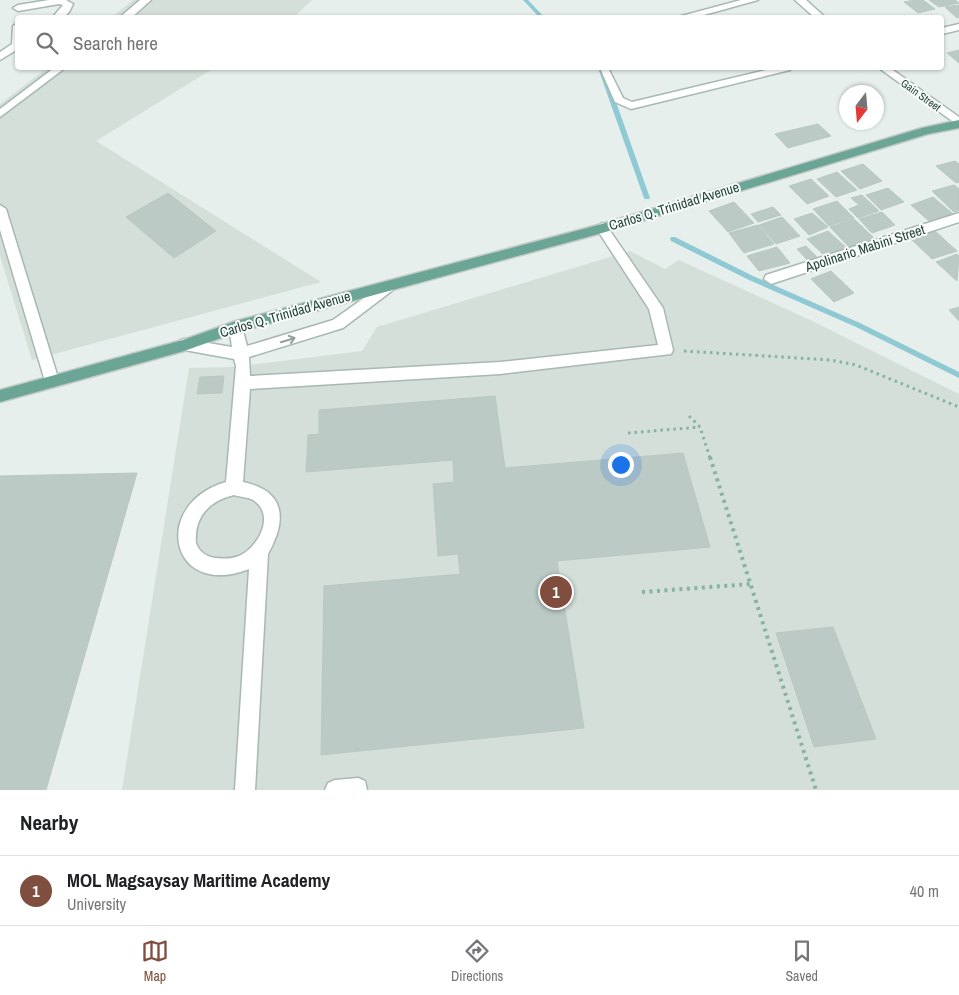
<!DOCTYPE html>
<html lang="en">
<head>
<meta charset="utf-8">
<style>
	:root { --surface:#fff; --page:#f6f6f6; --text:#202124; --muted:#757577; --line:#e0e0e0; --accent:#7f4e3f }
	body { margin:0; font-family:"Archivo Narrow",sans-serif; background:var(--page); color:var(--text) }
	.compass { position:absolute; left:839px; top:85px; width:45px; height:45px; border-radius:50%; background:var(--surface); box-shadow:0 1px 4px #0004; rotate:196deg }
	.you { position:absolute; left:620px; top:464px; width:18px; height:18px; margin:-12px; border:4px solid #fff; border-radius:50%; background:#1a73e8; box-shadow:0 0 0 8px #1a73e833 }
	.badge { display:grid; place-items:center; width:32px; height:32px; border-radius:50%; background:var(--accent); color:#fff; font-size:16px; font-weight:700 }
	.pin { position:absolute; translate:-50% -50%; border:2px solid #fff; box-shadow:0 1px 5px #0006 }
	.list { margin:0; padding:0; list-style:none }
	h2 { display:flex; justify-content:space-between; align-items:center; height:65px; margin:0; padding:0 20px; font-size:21px }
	h2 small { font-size:16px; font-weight:400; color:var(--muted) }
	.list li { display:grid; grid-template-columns:32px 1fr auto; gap:15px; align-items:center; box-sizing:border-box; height:70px; padding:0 20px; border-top:1px solid var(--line) }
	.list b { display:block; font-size:19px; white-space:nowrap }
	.list p { margin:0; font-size:16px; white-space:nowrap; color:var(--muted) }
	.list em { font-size:16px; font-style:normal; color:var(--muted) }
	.icon { flex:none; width:28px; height:28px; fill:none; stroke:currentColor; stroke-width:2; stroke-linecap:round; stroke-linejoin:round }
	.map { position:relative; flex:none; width:959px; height:790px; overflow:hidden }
	.search { position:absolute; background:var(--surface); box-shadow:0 1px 4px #0004; left:15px; right:15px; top:15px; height:55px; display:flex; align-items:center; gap:12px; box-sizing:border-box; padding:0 18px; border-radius:5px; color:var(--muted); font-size:19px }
	.sheet { height:135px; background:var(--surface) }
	nav { display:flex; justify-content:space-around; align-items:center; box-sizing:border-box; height:70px; border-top:1px solid var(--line); background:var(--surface); font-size:14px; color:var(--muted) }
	nav a { display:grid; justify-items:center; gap:2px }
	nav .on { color:var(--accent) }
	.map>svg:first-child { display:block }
	.built { fill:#d4dfda }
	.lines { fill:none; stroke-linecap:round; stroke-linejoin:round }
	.stream { fill:#8ec9d4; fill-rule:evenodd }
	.building { fill:#bbcac4; stroke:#b8c9c2 }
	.minor-casing { stroke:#a8b8b2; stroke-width:3 }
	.major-casing { stroke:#c2cac8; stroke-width:3 }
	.path-far1 { stroke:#86b3a5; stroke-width:3; stroke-dasharray:2.5 4; stroke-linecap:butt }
	.path { stroke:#86b3a5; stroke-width:4; stroke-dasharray:3 4.5; stroke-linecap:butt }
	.minor { fill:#fff; fill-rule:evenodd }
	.major { fill:#6aa596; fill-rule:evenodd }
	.oneway { stroke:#92a09c }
	.labels { text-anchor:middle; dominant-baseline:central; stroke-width:4; stroke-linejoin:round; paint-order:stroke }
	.far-street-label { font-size:11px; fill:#24423a; stroke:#f7fbf9 }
	.street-label { font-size:14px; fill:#24423a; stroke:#f7fbf9 }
</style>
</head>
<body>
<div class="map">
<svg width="959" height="790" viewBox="0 0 959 790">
	<rect width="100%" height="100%" fill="#e6efeb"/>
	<g class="built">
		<path d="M 133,0 L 312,0 L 294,17 L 111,18 Z"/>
		<path d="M 47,68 L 214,68 L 96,141 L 321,282 L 32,360 L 0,256 L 0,104 Z"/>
		<path d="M 630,251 L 665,269 L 679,260 L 808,319 L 959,394 L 959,790 L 122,790 L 189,368 L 234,367 L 362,351 L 377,327 Z"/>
	</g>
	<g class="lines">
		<g class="stream">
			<path d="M 523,0 L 528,0 L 545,18 L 540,18 Z"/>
			<path d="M 598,68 L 604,68 L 650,198 L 649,199 L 645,199 L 644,198 Z"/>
			<path d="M 671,237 L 675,237 L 753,276 L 860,323 L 959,372 L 959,378 L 856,327 L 749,280 L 671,241 L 670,239 Z"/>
		</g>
	</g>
	<g class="building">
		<path d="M 915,0 L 923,0 L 935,9 L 918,13 L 904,2 Z"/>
		<path d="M 929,0 L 955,0 L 959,3 L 939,7 Z"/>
		<path d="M 959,5 L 959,17 L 957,18 L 945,7 Z"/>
		<path d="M 959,50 L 959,63 L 947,53 Z"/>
		<path d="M 818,124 L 831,136 L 788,148 L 775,134 Z"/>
		<path d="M 955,161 L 959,164 L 959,182 L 956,183 L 936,166 Z"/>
		<path d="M 863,164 L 882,181 L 860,189 L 841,171 Z"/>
		<path d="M 837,172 L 857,190 L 836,197 L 817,179 Z"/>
		<path d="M 811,179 L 829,196 L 807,204 L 789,186 Z"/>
		<path d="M 954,185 L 959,189 L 959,210 L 954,212 L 932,191 Z"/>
		<path d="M 888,188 L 904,202 L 881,210 L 866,195 Z"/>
		<path d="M 168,193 L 216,231 L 174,258 L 126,217 Z"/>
		<path d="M 862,195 L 879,211 L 858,218 L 849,209 L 859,205 L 851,198 Z"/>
		<path d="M 933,197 L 953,214 L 930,222 L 911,205 Z"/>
		<path d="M 837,201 L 854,218 L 829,226 L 813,209 Z"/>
		<path d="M 734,202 L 754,223 L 728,232 L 709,211 Z"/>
		<path d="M 773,207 L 781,215 L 758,222 L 751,214 Z"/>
		<path d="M 882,212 L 895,225 L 872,233 L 859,219 Z"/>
		<path d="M 812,213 L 828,227 L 809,235 L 794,219 Z"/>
		<path d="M 782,217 L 800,236 L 776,244 L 759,225 Z"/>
		<path d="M 854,219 L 874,238 L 849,247 L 830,227 Z"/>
		<path d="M 758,225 L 774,244 L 744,253 L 729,233 Z"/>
		<path d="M 934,230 L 957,251 L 932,259 L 910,238 Z"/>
		<path d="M 828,231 L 849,250 L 828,259 L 807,239 Z"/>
		<path d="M 806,246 L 819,259 L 810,263 L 797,249 Z"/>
		<path d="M 777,247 L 790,263 L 759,271 L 747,256 Z"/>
		<path d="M 957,254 L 959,256 L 957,281 L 936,262 Z"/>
		<path d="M 831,271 L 854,293 L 834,302 L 811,279 Z"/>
		<path d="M 959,307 L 959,321 L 949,310 Z"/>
		<path d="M 224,376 L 222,393 L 197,394 L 200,377 Z"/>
		<path d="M 495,396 L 505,468 L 683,453 L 710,547 L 557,561 L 584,728 L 321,755 L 324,586 L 460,574 L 458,554 L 438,556 L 433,484 L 454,482 L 453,460 L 306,472 L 308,435 L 319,434 L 319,410 Z"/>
		<path d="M 137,473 L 46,790 L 0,790 L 0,476 Z"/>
		<path d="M 833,627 L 876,739 L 814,747 L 776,633 Z"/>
	</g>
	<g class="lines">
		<g class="minor-casing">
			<g id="minor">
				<path d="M 49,0 L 66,0 L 73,4 L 69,12 L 63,18 L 52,18 L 63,5 L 59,4 L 18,11 L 13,8 L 18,5 Z"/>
				<path d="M 140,0 L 151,0 L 131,18 L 119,18 Z"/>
				<path d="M 741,0 L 758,0 L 693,18 L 674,18 Z"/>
				<path d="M 795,0 L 806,0 L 826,18 L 815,18 Z"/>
				<path d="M 18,23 L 18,49 L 0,60 L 0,52 L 12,44 L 13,26 Z"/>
				<path d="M 959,24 L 959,30 L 942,34 L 942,28 Z"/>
				<path d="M 54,68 L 65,68 L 0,117 L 0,109 Z"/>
				<path d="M 600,68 L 608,68 L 623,98 L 632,102 L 775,68 L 791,68 L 790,70 L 631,109 L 615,102 Z"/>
				<path d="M 879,68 L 890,68 L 959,117 L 959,126 Z"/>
				<path d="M 0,205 L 6,209 L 59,381 L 57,385 L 52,387 L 47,385 L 45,381 L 0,230 Z"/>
				<path d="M 959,213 L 959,222 L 771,284 L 764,279 L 766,275 Z"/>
				<path d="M 602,223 L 606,225 L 663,308 L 673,350 L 671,354 L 500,374 L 250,389 L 243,482 C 286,491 287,520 268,554 L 255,790 L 235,790 L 249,569 C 170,600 150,504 226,482 L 236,366 L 234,359 L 179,349 L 177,345 L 179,341 L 184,339 L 232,347 L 229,327 L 231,323 L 241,323 L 247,346 L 333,320 L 388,281 L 395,286 L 393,290 L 343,328 L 249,357 L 250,376 L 500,362 L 658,345 L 649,309 L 596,228 ZM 234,495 C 240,497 248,497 253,500 C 276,514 259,547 239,556 C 231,559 225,559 216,558 C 207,557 199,552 196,543 C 194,517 209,501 234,495 Z"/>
				<path d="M 358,778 L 365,781 L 367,790 L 325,790 L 328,783 L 335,780 Z"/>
			</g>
		</g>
		<g class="major-casing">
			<path id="major" d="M 959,120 L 959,128 L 928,134 L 602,233 L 238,332 L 184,351 L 0,402 L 0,390 L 183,340 L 236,321 L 602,224 L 922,128 Z"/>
		</g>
		<g class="path-far1">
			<path d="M 684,351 L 831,360 L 856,365 L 959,407"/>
			<path d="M 689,416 L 700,427 L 710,458"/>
			<path d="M 628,433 L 700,427"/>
		</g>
		<g class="path">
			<path d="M 710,457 L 816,790"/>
			<path d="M 642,592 L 751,584"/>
		</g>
		<use href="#minor" class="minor"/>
		<use href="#major" class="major"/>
	</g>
	<defs><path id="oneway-shaft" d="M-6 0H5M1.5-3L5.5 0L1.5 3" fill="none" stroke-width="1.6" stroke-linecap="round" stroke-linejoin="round" transform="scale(1.25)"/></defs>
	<use class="oneway" href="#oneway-shaft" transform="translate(288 340) rotate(-17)"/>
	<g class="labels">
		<g class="far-street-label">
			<text transform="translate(921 95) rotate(36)">Gain Street</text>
		</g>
		<g class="street-label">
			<text transform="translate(674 206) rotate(-17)">Carlos Q. Trinidad Avenue</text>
			<text transform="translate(865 248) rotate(-18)">Apolinario Mabini Street</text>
			<text transform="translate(285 314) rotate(-16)">Carlos Q. Trinidad Avenue</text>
		</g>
	</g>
</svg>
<svg class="compass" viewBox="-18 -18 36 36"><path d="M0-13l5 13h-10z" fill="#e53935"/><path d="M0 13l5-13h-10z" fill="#757577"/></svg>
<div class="you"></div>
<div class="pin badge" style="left:556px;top:592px">1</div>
<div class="search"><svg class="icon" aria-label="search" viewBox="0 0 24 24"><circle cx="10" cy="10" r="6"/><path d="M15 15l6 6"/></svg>Search here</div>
</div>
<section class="sheet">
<h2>Nearby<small></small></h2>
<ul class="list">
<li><span class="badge">1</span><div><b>MOL Magsaysay Maritime Academy</b><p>University</p></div><em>40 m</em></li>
</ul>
</section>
<nav>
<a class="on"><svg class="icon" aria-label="map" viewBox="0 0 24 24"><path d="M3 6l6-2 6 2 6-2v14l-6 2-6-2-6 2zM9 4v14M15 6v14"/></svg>Map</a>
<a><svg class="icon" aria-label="directions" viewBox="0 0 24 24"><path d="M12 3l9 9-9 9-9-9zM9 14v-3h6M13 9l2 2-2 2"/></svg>Directions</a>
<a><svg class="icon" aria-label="saved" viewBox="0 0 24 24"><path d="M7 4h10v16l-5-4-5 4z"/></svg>Saved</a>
</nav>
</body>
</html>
